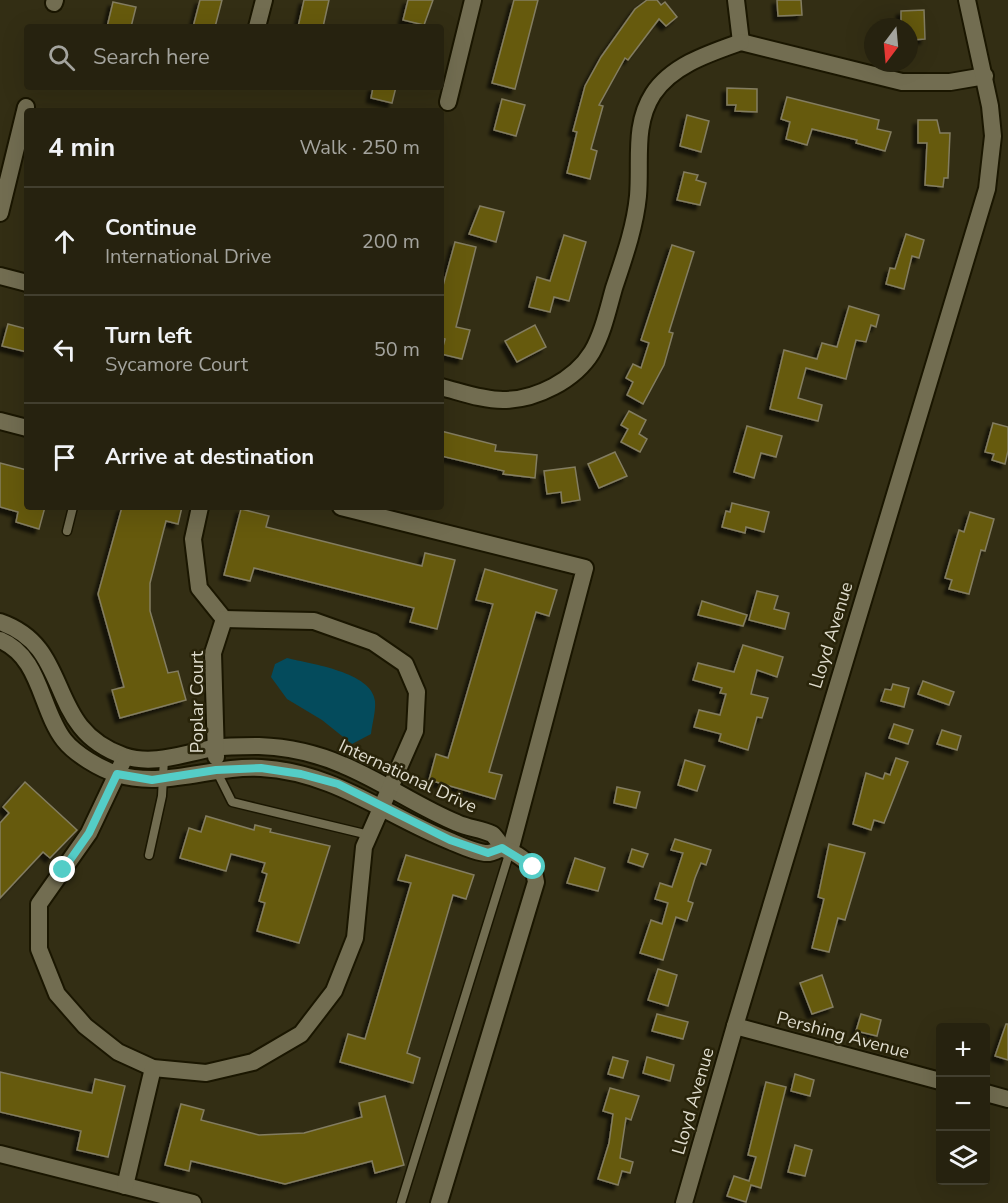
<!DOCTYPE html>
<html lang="en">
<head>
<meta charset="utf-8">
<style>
	:root { --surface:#26220f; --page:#322f1d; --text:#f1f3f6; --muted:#a4a49e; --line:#423f2f }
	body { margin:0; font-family:"Nunito Sans",sans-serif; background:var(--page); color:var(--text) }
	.controls { position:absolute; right:18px; bottom:18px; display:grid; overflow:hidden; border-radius:6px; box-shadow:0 6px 24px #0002 }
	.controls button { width:54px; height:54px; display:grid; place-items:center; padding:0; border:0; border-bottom:2px solid var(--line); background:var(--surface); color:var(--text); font:30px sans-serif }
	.compass { position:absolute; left:864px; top:18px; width:54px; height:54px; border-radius:50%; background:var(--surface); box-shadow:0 6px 24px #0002; rotate:196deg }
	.stop { position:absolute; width:18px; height:18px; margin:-14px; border:4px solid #54cdc7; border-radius:50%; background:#fff }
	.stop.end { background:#54cdc7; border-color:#fff; box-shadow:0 2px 6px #0008 }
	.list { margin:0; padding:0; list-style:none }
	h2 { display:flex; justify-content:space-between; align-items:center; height:78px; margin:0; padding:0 24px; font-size:26px }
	h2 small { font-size:20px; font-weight:400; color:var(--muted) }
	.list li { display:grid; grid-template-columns:39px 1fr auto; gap:18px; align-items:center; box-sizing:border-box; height:108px; padding:0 24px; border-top:2px solid var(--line) }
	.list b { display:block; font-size:22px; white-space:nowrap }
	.list p { margin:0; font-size:20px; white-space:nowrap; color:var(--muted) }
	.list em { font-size:20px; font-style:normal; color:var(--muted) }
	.icon { flex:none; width:33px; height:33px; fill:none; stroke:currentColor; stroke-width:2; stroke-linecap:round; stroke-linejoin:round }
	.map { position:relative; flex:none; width:1008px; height:1203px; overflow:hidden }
	.search { position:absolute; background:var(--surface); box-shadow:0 6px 24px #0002; left:24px; top:24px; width:420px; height:66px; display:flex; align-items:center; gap:15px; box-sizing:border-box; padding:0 21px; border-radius:6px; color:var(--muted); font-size:22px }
	.panel { position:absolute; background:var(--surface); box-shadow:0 6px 24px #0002; left:24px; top:108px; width:420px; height:402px; border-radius:6px }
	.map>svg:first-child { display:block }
	.water { fill:#044b5c }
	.building { fill:#665a0d; stroke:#837d61; stroke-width:1.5; filter:url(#shadow) }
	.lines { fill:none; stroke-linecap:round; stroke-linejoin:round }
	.lane-casing { stroke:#1a1600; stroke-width:11 }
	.street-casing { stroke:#1a1600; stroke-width:20 }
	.lane { stroke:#726d51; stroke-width:8 }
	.street { stroke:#726d51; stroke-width:16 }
	.route { stroke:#54cdc7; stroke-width:8 }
	.labels { text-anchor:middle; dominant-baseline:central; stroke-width:5; stroke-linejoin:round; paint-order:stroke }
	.street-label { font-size:18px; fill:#dedbcc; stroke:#29240a }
</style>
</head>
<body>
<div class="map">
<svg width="1008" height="1203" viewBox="0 0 1008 1203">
	<defs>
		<filter id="shadow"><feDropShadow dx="-4.5" dy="4.5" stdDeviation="1.5" flood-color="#0009"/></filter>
	</defs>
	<rect width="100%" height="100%" fill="#332e14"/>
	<path class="water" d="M 287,658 C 311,664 372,672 375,701 C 376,711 372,724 371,734 L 352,744 L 322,720 L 287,699 L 271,677 L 275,664 Z"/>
	<g class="building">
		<path d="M 200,0 L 222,0 L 215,27 L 193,27 Z"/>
		<path d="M 304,0 L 329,0 L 323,27 L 298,27 Z"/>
		<path d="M 408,0 L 433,0 L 424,25 L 403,20 Z"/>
		<path d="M 514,0 L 538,0 L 515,89 L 492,83 Z"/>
		<path d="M 647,0 L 657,0 L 661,5 L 665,2 L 677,17 L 666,26 L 659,19 L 628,60 L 625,58 L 599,105 L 603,106 L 591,149 L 597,151 L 590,179 L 567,173 L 577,132 L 573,131 L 585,86 L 601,57 L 635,9 Z"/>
		<path d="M 777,0 L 801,0 L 802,15 L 778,16 Z"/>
		<path d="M 113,2 L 136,7 L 131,27 L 107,27 Z"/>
		<path d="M 924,10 L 925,39 L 912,40 L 909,27 L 901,27 L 901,11 Z"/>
		<path d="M 373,87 L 396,87 L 392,103 L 371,98 Z"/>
		<path d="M 727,88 L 757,89 L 757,112 L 735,111 L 736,105 L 727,105 Z"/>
		<path d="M 787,97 L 879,120 L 877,129 L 891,132 L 885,151 L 856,143 L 857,140 L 812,129 L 807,145 L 786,139 L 790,122 L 781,119 Z"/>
		<path d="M 502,99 L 525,105 L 516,136 L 494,130 Z"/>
		<path d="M 687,115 L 709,121 L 701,152 L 680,146 Z"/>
		<path d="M 918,120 L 937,120 L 940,133 L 950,133 L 948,178 L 944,178 L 943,187 L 925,185 L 927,143 L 918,143 Z"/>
		<path d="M 684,172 L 698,175 L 696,180 L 706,183 L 700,205 L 677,200 Z"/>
		<path d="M 480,206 L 504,212 L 496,242 L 469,234 Z"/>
		<path d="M 906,234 L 924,240 L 919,258 L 912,256 L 904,289 L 886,284 L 890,268 L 895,269 Z"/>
		<path d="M 564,235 L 586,242 L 569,301 L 554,297 L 550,312 L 529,307 L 537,277 L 550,281 Z"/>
		<path d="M 455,242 L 476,247 L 456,327 L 470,330 L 462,359 L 441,354 L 445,339 L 441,338 L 441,293 Z"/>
		<path d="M 672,245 L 694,252 L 669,332 L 673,333 L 664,365 L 643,404 L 627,395 L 633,382 L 626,378 L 633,364 L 641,368 L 649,343 L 641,340 Z"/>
		<path d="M 849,306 L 879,315 L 876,327 L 871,325 L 866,342 L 856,340 L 846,379 L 806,368 L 798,398 L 822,405 L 818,421 L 770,409 L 784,350 L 817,359 L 822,343 L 837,347 Z"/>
		<path d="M 8,324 L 27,329 L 27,352 L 2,346 Z"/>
		<path d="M 535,325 L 546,347 L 517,362 L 505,341 Z"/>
		<path d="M 629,411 L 646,420 L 639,434 L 647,439 L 640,452 L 621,442 L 628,429 L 621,425 Z"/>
		<path d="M 993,423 L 1008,427 L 1008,451 L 1005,464 L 992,460 L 994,454 L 985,452 Z"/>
		<path d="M 747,426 L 782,436 L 776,457 L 761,453 L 754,478 L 734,472 Z"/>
		<path d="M 441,431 L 496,445 L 495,451 L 537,455 L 535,478 L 503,474 L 504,471 L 441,456 Z"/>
		<path d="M 615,452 L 627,476 L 599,488 L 588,464 Z"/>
		<path d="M 0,463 L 27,470 L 27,507 L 45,507 L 39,529 L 16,522 L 18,512 L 0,507 Z"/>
		<path d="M 575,467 L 580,500 L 562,503 L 561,492 L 547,494 L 544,471 Z"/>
		<path d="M 732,503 L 769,512 L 764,532 L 746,527 L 745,533 L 722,527 L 726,511 L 730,512 Z"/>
		<path d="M 122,507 L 182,507 L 178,524 L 166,521 L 150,583 L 150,611 L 168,673 L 178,671 L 186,700 L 120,718 L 112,690 L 124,687 L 98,594 Z"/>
		<path d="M 241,509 L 269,516 L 266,527 L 422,566 L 425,553 L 455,560 L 437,629 L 410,622 L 414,608 L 254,568 L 250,581 L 224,575 Z"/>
		<path d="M 970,512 L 994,519 L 985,551 L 981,550 L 969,594 L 949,589 L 952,580 L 945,578 L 959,530 L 964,532 Z"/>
		<path d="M 485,569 L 557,590 L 549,616 L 536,612 L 489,772 L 502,775 L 495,799 L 429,780 L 436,754 L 448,758 L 493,604 L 476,600 Z"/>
		<path d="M 757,591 L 778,596 L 774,609 L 789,613 L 785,629 L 749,620 Z"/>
		<path d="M 702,601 L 747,615 L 743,626 L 698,615 Z"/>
		<path d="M 743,645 L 783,657 L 777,677 L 757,670 L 751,694 L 768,698 L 762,718 L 757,717 L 748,750 L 719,741 L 721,734 L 694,727 L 699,710 L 720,715 L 726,694 L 720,693 L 722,688 L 693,680 L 698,663 L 734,672 Z"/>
		<path d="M 923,681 L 954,692 L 949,705 L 918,694 Z"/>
		<path d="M 893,684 L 909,688 L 904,707 L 881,701 L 885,689 L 891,690 Z"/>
		<path d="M 894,724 L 913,730 L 908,744 L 889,738 Z"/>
		<path d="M 942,730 L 961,736 L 957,750 L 937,744 Z"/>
		<path d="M 896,758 L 908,762 L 884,823 L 874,820 L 871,830 L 853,824 L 866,773 L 883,779 L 885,773 L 890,775 Z"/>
		<path d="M 685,760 L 705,766 L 697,791 L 678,785 Z"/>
		<path d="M 25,782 L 77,830 L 50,858 L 43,852 L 0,898 L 0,823 L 9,813 L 3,807 Z"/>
		<path d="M 617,787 L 640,792 L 636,808 L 614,803 Z"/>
		<path d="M 206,816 L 254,830 L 255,825 L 271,829 L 270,832 L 330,846 L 299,943 L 257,931 L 265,903 L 259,901 L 267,874 L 262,872 L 265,863 L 231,854 L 226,871 L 180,858 L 189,828 L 201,832 Z"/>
		<path d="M 675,839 L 711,850 L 706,865 L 701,863 L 695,878 L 688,901 L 693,903 L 687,921 L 676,917 L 663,960 L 640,953 L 651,920 L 662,924 L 668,903 L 655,899 L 660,883 L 672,887 L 683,853 L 671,850 Z"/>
		<path d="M 829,844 L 865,853 L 845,920 L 838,918 L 829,952 L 812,948 L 824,899 L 818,897 Z"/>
		<path d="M 632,849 L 648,854 L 643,867 L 628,862 Z"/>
		<path d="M 406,855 L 474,875 L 466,899 L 453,895 L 407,1053 L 420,1058 L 413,1083 L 340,1062 L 348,1034 L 365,1039 L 411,883 L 398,880 Z"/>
		<path d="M 575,858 L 605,868 L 598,891 L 567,883 Z"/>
		<path d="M 658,969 L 677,975 L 668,1006 L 648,1000 Z"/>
		<path d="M 822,975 L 833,1007 L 812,1014 L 800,983 Z"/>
		<path d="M 657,1014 L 688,1022 L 683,1039 L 652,1031 Z"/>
		<path d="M 861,1014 L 881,1020 L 877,1036 L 856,1031 Z"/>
		<path d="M 1006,1024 L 1008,1024 L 1008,1060 L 995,1056 Z"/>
		<path d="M 613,1057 L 628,1061 L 623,1078 L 608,1074 Z"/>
		<path d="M 647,1057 L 674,1065 L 670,1081 L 643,1073 Z"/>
		<path d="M 0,1072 L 92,1093 L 95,1079 L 125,1086 L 108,1157 L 77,1150 L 81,1131 L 0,1112 Z"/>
		<path d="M 795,1074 L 814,1080 L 810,1096 L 791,1091 Z"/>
		<path d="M 766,1082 L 786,1087 L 761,1188 L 751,1185 L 746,1202 L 727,1196 L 734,1176 L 749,1181 L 756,1157 L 748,1155 Z"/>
		<path d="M 610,1088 L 639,1096 L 631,1120 L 626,1118 L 620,1158 L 633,1162 L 630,1173 L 622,1171 L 618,1185 L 598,1179 L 609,1143 L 613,1114 L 603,1111 Z"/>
		<path d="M 385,1096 L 404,1165 L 375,1173 L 372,1161 L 285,1184 L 191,1161 L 189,1171 L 165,1165 L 181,1104 L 204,1110 L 201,1120 L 259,1135 L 304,1133 L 362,1117 L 359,1103 Z"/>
		<path d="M 795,1145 L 812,1150 L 805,1176 L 788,1172 Z"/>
	</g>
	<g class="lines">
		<g class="lane-casing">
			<g id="lane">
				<path d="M 67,531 L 73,507"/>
				<path d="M 216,770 L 232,802 L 369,835"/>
				<path d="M 149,855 L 162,796 L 164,759"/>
				<path d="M 401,1203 L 510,851"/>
			</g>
		</g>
		<g class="street-casing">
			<g id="street">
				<path d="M 736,0 L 741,42"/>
				<path d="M 54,3 L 55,0"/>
				<path d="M 257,27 L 264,0"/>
				<path d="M 741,42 L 902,82 L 950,82 L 985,76"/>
				<path d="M 448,102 L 473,0"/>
				<path d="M 0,213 L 26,107"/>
				<path d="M 0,276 L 27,283"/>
				<path d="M 441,387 C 461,392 482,400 503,400 C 536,400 575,380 592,352 C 603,333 608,309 614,288 C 624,258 635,227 638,196 C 641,161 633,125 653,94 C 672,65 710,53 741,42"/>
				<path d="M 0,421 L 27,428"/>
				<path d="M 200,507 L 193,539 L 199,588 L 224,619"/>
				<path d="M 341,507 L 585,568 L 510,851"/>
				<path d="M 0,622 C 75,648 43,728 124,756 C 154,766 184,753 214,748 C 228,746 245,746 259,746 C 287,747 318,754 343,765 C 382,781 418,807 457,823 C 468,828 481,829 492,834 C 496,837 500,844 503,848"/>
				<path d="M 0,640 C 41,657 40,709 64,740 C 75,754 100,769 117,774 C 164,789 213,765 261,768 C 334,772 385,815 450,841 C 460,845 479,854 489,853 C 496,852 500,847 506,850 C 516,852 525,861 533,867 L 536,882 L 439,1203"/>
				<path d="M 125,757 L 89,833 L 39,904 L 39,949 L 57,994 L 85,1026 L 118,1052 L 153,1068 L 206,1073 L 253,1062 L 301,1034 L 334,991 L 355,938 L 364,847 L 415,731 L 417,692 L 405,664 L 373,642 L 314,621 L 224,619"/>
				<path d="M 216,757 L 213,653 L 224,619"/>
				<path d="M 735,1026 L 940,1081"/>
				<path d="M 986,1093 L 1008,1099"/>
				<path d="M 0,1154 L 193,1203"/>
				<path d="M 125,1186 L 153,1068"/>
				<path d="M 684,1203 L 735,1026 L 987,189 L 993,136 L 990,106 L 967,0"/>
			</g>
		</g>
		<use href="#lane" class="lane"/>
		<use href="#street" class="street"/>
	</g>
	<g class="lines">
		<path class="route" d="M 63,870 L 89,833 L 117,774 L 152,780 L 216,770 L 261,768 L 301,774 L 338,784 L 450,840 L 488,853 L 502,848 L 533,867"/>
	</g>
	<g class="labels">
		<g class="street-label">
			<text transform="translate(831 635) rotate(-73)">Lloyd Avenue</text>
			<text transform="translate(197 702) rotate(-90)">Poplar Court</text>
			<text transform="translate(408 776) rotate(25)">International Drive</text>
			<text transform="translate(843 1035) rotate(15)">Pershing Avenue</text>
			<text transform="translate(693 1101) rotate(-74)">Lloyd Avenue</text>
		</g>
	</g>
</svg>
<div class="controls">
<button>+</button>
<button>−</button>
<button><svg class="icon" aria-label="layers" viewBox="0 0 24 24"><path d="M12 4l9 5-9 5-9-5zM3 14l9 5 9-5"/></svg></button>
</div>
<svg class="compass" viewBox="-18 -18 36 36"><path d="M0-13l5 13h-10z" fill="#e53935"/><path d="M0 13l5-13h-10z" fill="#a4a49e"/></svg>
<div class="stop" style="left:533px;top:867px"></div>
<div class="stop end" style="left:63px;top:870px"></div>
<div class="search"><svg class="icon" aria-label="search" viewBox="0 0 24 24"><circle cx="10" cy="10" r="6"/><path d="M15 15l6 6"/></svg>Search here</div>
<section class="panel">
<h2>4 min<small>Walk · 250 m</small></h2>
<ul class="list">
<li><svg class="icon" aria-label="ahead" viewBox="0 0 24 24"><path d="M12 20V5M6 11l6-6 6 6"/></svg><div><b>Continue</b><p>International Drive</p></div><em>200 m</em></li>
<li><svg class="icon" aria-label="left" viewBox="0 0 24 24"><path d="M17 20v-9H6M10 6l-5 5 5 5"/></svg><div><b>Turn left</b><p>Sycamore Court</p></div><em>50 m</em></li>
<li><svg class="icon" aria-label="arrive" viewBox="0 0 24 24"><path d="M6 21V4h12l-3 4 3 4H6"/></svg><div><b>Arrive at destination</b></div></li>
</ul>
</section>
</div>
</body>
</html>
